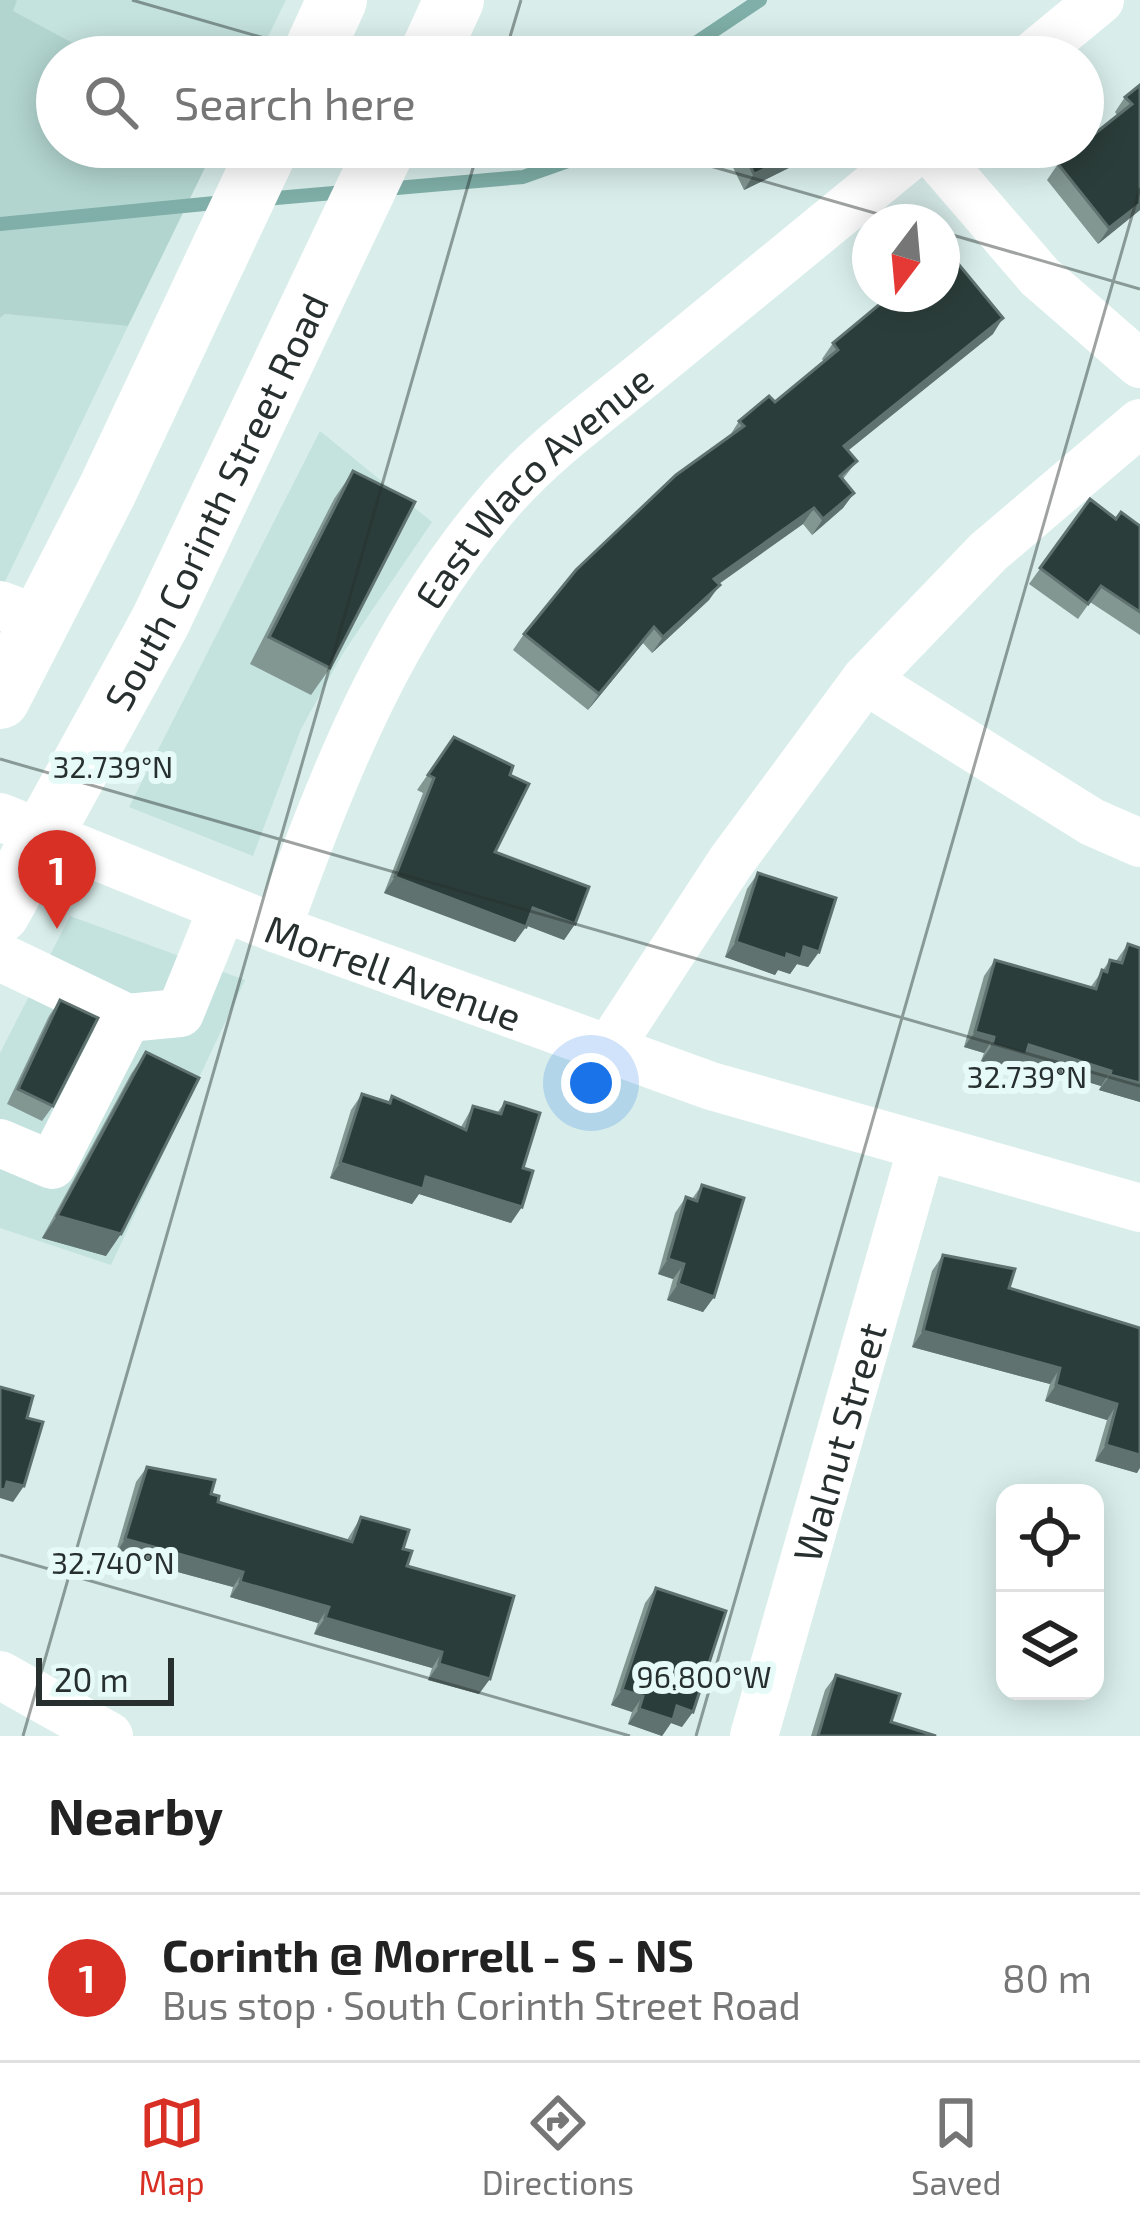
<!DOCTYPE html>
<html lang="en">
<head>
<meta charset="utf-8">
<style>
	:root { --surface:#fff; --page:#f6f6f6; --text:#222; --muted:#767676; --line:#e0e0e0; --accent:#d93025 }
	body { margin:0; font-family:"Exo 2",sans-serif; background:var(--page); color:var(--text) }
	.controls { position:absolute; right:36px; bottom:36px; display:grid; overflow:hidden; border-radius:24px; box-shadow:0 6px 30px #0003 }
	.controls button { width:108px; height:108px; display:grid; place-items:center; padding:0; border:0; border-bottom:3px solid var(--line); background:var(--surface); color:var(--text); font:60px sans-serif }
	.compass { position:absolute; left:852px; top:204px; width:108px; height:108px; border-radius:50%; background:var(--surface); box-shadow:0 6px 30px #0003; rotate:196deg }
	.scale { position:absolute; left:36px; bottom:30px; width:138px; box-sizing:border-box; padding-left:12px; border:6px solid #28302f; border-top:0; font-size:33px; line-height:42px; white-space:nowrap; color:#28302f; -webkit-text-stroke:9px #e6fbf8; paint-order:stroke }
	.you { position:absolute; left:591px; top:1083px; width:42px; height:42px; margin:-30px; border:9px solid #fff; border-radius:50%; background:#1a73e8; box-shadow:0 0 0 18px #1a73e833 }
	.badge { display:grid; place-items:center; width:78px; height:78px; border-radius:50%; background:var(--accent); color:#fff; font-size:39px; font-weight:700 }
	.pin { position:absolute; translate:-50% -99px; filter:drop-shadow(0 3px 6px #0008) }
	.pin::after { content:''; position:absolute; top:63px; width:42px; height:36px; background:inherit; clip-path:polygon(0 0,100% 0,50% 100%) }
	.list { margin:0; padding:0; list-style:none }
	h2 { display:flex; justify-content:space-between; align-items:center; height:156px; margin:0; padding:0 48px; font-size:51px }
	h2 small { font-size:39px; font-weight:400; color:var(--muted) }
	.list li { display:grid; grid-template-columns:78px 1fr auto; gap:36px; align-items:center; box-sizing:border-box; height:168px; padding:0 48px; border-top:3px solid var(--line) }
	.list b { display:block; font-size:45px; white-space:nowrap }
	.list p { margin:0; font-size:39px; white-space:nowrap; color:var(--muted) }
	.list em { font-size:39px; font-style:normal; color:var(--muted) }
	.icon { flex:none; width:66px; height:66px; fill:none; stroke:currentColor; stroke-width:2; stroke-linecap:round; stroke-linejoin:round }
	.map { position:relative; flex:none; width:1140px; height:1736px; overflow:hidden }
	.search { position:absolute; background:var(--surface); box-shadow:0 6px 30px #0003; left:36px; right:36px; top:36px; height:132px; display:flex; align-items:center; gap:30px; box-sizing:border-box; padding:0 42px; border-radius:66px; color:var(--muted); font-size:45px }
	.sheet { height:324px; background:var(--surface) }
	nav { display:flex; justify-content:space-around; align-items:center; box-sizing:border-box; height:168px; border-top:3px solid var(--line); background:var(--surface); font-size:33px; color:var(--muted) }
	nav a { display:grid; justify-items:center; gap:6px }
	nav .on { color:var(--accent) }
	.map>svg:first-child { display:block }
	.built { fill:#c4e2de }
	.green { fill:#b2d5d0 }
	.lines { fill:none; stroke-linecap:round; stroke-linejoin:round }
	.stream { stroke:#7fafa8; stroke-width:14 }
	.minor { stroke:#fff; stroke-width:48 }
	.major { stroke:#fff; stroke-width:60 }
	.wall { fill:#829692 }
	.shaded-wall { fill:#5f726f }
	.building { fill:#2b3d3a; stroke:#5f726f; stroke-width:3 }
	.ticks { fill:none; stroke:#28302f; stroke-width:3; stroke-opacity:0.45 }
	.labels { text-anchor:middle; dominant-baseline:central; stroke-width:12; stroke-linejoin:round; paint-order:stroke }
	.street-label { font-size:39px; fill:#28302f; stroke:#e6fbf8 }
	.ticks-label { font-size:30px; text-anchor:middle; fill:#28302f; stroke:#e6fbf8; stroke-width:12; stroke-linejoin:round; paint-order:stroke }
</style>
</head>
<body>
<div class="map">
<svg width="1140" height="1736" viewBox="0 0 1140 1736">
	<rect width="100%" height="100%" fill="#d9eeeb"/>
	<g class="built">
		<path d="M 17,0 L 286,0 L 259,55 L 213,57 L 99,57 L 12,11 Z"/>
		<path d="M 5,314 L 128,326 L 0,592 L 0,318 Z"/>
		<path d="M 320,431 L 432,522 L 343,653 L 301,729 L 253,856 L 129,807 Z"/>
		<path d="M 70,916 L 245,980 L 111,1265 L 0,1228 L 0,1053 Z"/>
	</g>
	<path class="green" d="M 0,0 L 17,0 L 13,11 L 99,57 L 57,57 L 57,147 L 215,147 L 128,326 L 5,314 L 0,318 Z"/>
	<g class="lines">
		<g class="stream">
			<path d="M 681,57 L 688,48 L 760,0"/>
			<path d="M 385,189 L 523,177 L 608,147"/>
			<path d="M 265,199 L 345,192"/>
			<path d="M 0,224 L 225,202"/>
		</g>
		<g class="minor">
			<path d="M 1031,57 L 1100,0"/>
			<path d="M 928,147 L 1040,277 L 1140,364"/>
			<path d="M 0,605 L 40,620"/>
			<path d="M 865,680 L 1092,822 L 1140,843"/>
			<path id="s1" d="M 0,817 L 277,929 L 711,1086 L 1140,1208"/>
			<path id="s2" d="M 277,929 C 335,771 390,626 503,497 C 546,448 604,407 654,366 C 743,293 832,220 921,147"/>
			<path d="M 0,957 L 127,1018 L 52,1165 L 0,1143"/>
			<path d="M 127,1018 L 180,1013 L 223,907"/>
			<path d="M 608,1050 L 730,863 L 865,680 L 988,552 L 1140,423"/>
			<path d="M 0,1675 L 109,1736"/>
			<path id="s3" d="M 754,1736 L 922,1147"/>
		</g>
		<g class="major">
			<path d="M 311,57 L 337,0"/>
			<path d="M 428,57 L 454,0"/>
			<path d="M 0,699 L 107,491 L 269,147"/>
			<path id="s4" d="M 0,913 L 160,622 L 386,147"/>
		</g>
	</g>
	<g class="wall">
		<path d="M 1140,85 L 1140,210 L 1098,244 L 1047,180 L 1058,164 L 1117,115 L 1115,112 L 1125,97 Z"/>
		<path d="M 723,147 L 821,147 L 815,155 L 744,190 Z"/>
		<path d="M 993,334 L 848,450 L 857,461 L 843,479 L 854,493 L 843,508 L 812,535 L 803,524 L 719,584 L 709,600 L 652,653 L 643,643 L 588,710 L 513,650 L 524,634 L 729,437 L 739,421 L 775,402 L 824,362 L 822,359 L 833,343 Z"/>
		<path d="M 353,471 L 330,668 L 311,695 L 250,664 L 334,499 Z"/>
		<path d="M 1090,499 L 1116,519 L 1140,526 L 1140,635 L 1090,602 L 1078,619 L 1029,584 Z"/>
		<path d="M 454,737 L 510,775 L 495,852 L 575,924 L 564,940 L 526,925 L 515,942 L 384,893 L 423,793 L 417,790 Z"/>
		<path d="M 758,873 L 819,952 L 808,967 L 797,964 L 790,974 L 778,970 L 775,975 L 725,957 L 747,889 Z"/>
		<path d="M 1128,944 L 1140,1102 L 1099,1090 L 1101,1086 L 1022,1062 L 1015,1071 L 981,1061 L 984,1053 L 964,1047 L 984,976 L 995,960 L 1090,988 L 1110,960 L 1116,961 Z"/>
		<path d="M 60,1000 L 53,1106 L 42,1121 L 7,1104 L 49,1016 Z"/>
		<path d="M 146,1052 L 106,1256 L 42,1238 L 131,1074 Z"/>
		<path d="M 362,1094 L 388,1102 L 392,1096 L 461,1127 L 473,1106 L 497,1113 L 505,1102 L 523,1168 L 511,1223 L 419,1194 L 412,1204 L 330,1178 L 351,1110 Z"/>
		<path d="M 702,1185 L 714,1297 L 703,1312 L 667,1300 L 673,1279 L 658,1274 L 675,1213 L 686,1197 L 692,1199 Z"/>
		<path d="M 943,1255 L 1009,1288 L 1140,1328 L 1137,1473 L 1095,1461 L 1107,1420 L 1045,1401 L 1050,1384 L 912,1347 L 932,1271 Z"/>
		<path d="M 147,1467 L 211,1494 L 218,1502 L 347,1540 L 361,1517 L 403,1549 L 407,1566 L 479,1694 L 428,1680 L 432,1668 L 314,1634 L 318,1623 L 230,1597 L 233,1587 L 115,1555 L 136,1482 Z"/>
		<path d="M 656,1588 L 682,1727 L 671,1723 L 662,1736 L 628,1724 L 632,1712 L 611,1705 L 645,1603 Z"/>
		<path d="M 836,1675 L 891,1722 L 936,1736 L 811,1736 L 825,1690 Z"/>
	</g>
	<g class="shaded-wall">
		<path d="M 812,147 L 821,147 L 815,155 L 744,190 L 754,174 Z"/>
		<path d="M 1140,204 L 1140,210 L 1098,244 L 1109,228 Z"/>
		<path d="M 1003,318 L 993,334 L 834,462 L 844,446 Z"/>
		<path d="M 854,493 L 843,508 L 812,535 L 823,519 Z"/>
		<path d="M 814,508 L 803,524 L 703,595 L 714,579 Z"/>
		<path d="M 720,585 L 709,600 L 652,653 L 663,637 Z"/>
		<path d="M 654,627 L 643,643 L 588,710 L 599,694 Z"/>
		<path d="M 395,877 L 526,927 L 515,942 L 384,893 Z"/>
		<path d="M 533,908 L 575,924 L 564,940 L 522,924 Z"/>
		<path d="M 736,942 L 787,954 L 804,947 L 819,952 L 808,967 L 797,964 L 790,974 L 778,970 L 775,975 L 725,957 Z"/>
		<path d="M 975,1032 L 994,1037 L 984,1053 L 964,1047 Z"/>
		<path d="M 992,1045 L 1029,1045 L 1111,1071 L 1101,1086 L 1022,1062 L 1015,1071 L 981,1061 Z"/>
		<path d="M 1110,1075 L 1140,1083 L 1140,1102 L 1099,1090 Z"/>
		<path d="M 340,1163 L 426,1177 L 522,1207 L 511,1223 L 419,1194 L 412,1204 L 330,1178 Z"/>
		<path d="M 57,1216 L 121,1234 L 106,1256 L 42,1238 Z"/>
		<path d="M 668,1259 L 684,1264 L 673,1279 L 658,1274 Z"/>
		<path d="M 678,1284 L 714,1297 L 703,1312 L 667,1300 Z"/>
		<path d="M 923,1331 L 1060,1368 L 1050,1384 L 912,1347 Z"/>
		<path d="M 1056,1385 L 1117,1404 L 1107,1420 L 1045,1401 Z"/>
		<path d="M 1106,1445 L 1140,1455 L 1140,1468 L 1137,1473 L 1095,1461 Z"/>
		<path d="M 7,1482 L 24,1486 L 13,1502 L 0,1498 L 0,1489 Z"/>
		<path d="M 125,1539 L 243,1572 L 233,1587 L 115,1555 Z"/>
		<path d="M 240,1582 L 329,1607 L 318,1623 L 230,1597 Z"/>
		<path d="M 325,1618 L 442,1652 L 432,1668 L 314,1634 Z"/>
		<path d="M 439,1664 L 490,1679 L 479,1694 L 428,1680 Z"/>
		<path d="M 622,1690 L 643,1696 L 632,1712 L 611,1705 Z"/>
		<path d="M 677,1706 L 693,1712 L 682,1727 L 671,1723 L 662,1736 L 628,1724 L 639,1709 Z"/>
	</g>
	<g class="building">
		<path d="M 763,48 L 767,57 L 743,57 Z"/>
		<path d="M 1140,85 L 1140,204 L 1109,228 L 1058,164 L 1079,147 L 1083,147 L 1083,143 L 1132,104 L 1125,97 Z"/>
		<path d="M 741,147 L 812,147 L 754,174 Z"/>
		<path d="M 946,249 L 1003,318 L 844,446 L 857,461 L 840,476 L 854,493 L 823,519 L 814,508 L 714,579 L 720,585 L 663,637 L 654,627 L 599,694 L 524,634 L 576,570 L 676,475 L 744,426 L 739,421 L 769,396 L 775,402 L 838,350 L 833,343 L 892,294 L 942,294 L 942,252 Z"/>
		<path d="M 353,471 L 415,502 L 330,668 L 269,637 Z"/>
		<path d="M 1090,499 L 1116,519 L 1121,512 L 1140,526 L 1140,612 L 1101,586 L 1088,604 L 1040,568 Z"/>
		<path d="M 454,737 L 513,766 L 510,775 L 529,784 L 495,852 L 589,887 L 575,924 L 533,908 L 526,927 L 395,877 L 434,778 L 428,775 Z"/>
		<path d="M 758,873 L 836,898 L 819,952 L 804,947 L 801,959 L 787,954 L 786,959 L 736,942 Z"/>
		<path d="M 1128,944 L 1140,948 L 1140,1083 L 1110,1075 L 1111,1071 L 1029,1045 L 1026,1055 L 992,1045 L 994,1037 L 975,1032 L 995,960 L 1096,989 L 1102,970 L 1107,972 L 1110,960 L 1122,963 Z"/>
		<path d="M 60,1000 L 98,1018 L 53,1106 L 18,1089 Z"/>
		<path d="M 146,1052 L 199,1078 L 121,1234 L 57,1216 Z"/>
		<path d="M 362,1094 L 390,1103 L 392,1096 L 466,1130 L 473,1106 L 501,1114 L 505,1102 L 540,1113 L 523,1168 L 533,1171 L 522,1207 L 426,1177 L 423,1189 L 340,1163 Z"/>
		<path d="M 702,1185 L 744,1198 L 714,1297 L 678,1284 L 684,1264 L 668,1259 L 686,1197 L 697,1201 Z"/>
		<path d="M 943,1255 L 1015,1269 L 1009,1288 L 1140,1328 L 1140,1455 L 1106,1445 L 1117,1404 L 1056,1385 L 1060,1368 L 923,1331 Z"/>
		<path d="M 0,1387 L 33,1396 L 27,1418 L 43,1422 L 24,1486 L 7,1482 L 5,1490 L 0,1489 Z"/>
		<path d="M 147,1467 L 215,1480 L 211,1494 L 219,1496 L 218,1502 L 352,1542 L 361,1517 L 409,1530 L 403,1549 L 412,1551 L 407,1566 L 514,1596 L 490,1679 L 439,1664 L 442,1652 L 325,1618 L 329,1607 L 240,1582 L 243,1572 L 125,1539 Z"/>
		<path d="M 656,1588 L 726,1611 L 693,1712 L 677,1706 L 673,1720 L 639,1709 L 643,1696 L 622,1690 Z"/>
		<path d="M 836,1675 L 900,1694 L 891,1722 L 936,1736 L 818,1736 Z"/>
	</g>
	<path class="ticks" d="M 132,0 L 330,57M 504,57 L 521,0M 644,147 L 906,222M 942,232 L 1140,289M 0,759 L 1140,1086M 0,1555 L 630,1736M 23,1736 L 479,147M 696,1736 L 1140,188"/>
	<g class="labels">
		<g class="street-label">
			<text stroke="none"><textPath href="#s2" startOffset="519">East Waco Avenue</textPath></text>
			<text stroke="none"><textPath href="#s4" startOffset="465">South Corinth Street Road</textPath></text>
			<text stroke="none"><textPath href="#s1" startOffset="423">Morrell Avenue</textPath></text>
			<text stroke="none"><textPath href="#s3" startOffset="306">Walnut Street</textPath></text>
		</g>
	</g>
	<g class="ticks-label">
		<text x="113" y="778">32.739°N</text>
		<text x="1027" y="1088">32.739°N</text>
		<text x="113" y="1574">32.740°N</text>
		<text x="704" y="1688">96.800°W</text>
	</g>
</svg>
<div class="controls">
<button><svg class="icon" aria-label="locate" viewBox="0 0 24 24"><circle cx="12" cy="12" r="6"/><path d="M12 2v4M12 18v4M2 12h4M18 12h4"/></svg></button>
<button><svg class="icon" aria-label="layers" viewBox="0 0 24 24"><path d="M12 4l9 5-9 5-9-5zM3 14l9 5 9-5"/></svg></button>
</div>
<svg class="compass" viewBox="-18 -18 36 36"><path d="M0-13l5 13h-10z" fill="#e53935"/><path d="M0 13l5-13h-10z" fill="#767676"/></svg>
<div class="scale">20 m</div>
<div class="you"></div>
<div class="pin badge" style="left:57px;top:929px">1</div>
<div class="search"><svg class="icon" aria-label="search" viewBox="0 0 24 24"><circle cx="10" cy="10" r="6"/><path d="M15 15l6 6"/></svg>Search here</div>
</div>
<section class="sheet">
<h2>Nearby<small></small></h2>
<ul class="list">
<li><span class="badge">1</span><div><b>Corinth @ Morrell - S - NS</b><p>Bus stop · South Corinth Street Road</p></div><em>80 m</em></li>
</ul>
</section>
<nav>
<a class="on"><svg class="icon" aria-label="map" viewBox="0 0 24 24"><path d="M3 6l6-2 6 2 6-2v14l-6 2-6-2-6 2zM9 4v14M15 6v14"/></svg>Map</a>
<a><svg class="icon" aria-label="directions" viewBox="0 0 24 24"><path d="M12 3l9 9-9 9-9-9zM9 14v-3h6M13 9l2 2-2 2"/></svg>Directions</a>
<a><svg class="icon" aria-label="saved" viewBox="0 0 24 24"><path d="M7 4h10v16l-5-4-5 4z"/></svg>Saved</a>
</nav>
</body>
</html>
